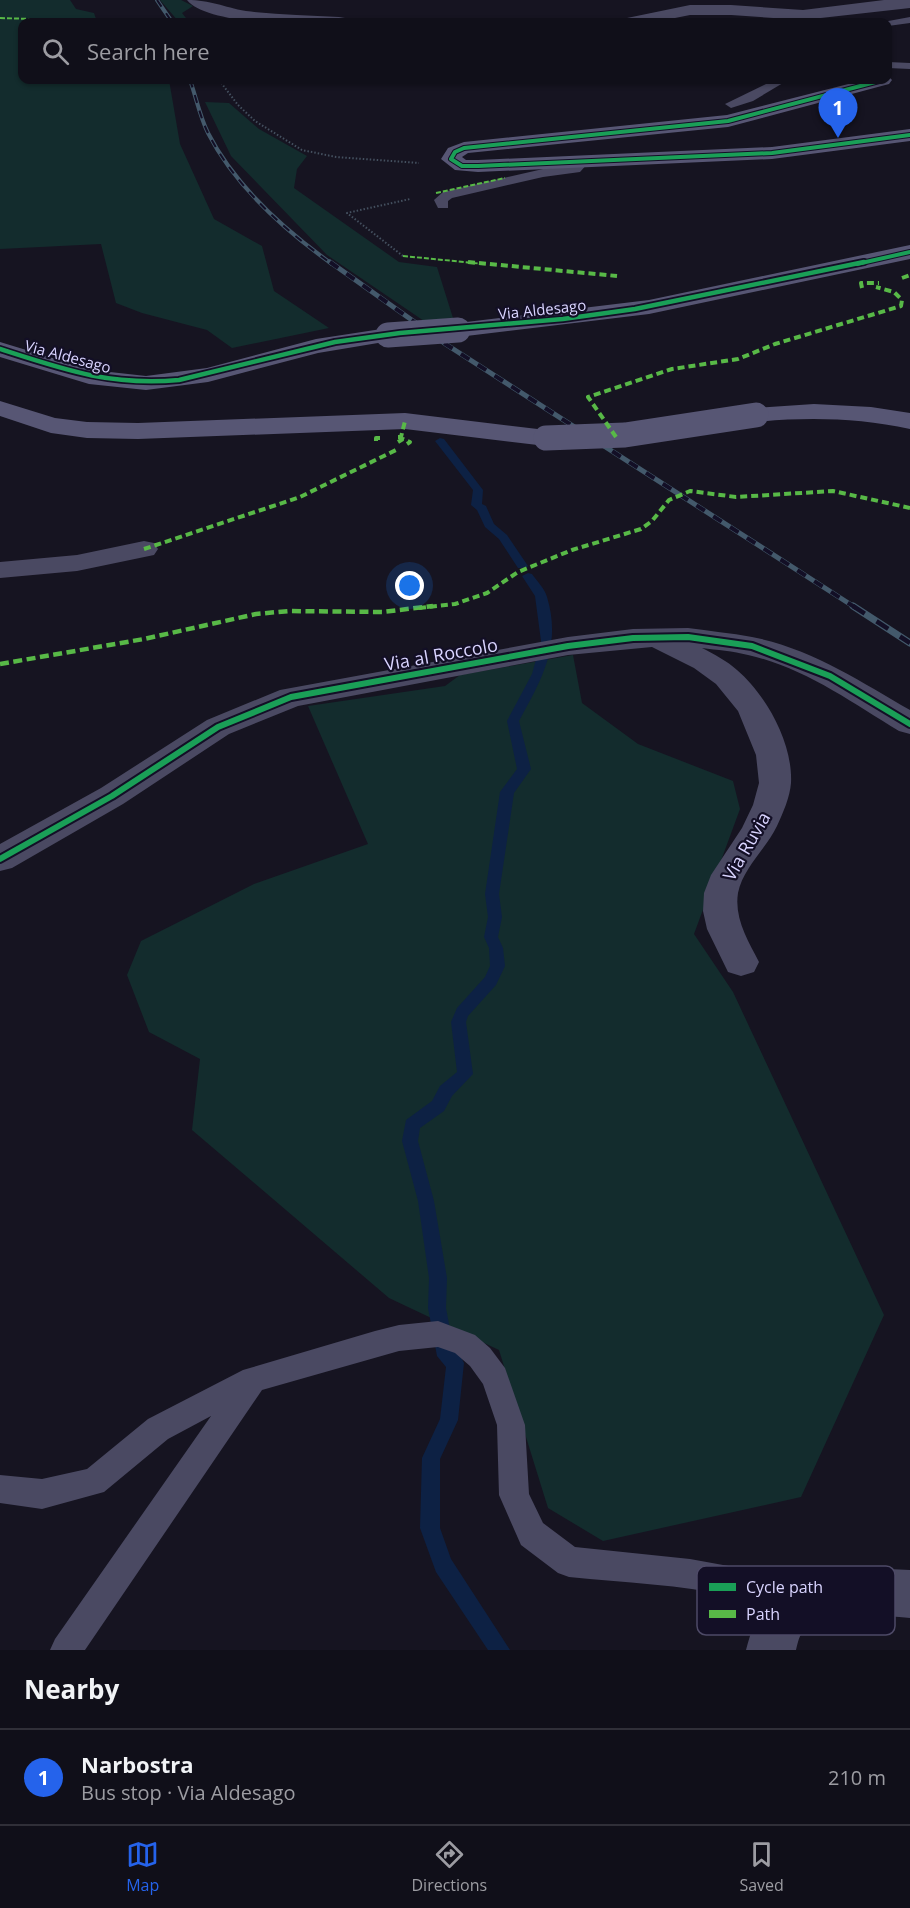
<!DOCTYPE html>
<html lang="en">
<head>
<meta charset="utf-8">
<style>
	:root { --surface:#100f19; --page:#191822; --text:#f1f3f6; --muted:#9c9ca2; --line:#302f38; --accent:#2563eb }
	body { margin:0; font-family:"Open Sans",sans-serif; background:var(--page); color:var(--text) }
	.you { position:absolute; left:410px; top:586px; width:21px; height:21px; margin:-15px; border:4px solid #fff; border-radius:50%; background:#1a73e8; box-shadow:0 0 0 9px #1a73e833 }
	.badge { display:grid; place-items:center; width:39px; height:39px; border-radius:50%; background:var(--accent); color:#fff; font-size:20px; font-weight:700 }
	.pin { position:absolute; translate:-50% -50px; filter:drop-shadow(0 2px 3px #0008) }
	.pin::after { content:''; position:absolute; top:32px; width:21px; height:18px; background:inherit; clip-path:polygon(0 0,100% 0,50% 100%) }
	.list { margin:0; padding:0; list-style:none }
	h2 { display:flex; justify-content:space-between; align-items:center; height:78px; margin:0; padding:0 24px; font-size:26px }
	h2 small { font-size:20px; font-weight:400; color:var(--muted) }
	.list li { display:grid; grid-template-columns:39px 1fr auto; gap:18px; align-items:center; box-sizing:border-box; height:96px; padding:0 24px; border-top:2px solid var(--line) }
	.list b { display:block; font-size:22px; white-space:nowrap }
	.list p { margin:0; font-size:20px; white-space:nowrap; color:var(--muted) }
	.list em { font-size:20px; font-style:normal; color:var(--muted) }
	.icon { flex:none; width:33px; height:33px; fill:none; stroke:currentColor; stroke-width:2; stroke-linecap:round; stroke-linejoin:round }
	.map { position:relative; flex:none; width:910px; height:1650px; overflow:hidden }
	.search { position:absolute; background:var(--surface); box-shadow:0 2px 4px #0004; left:18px; right:18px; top:18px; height:66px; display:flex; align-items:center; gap:15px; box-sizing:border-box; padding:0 21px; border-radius:12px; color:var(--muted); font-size:22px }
	.sheet { height:174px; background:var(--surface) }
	nav { display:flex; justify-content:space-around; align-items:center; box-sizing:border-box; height:84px; border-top:2px solid var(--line); background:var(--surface); font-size:16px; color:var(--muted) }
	nav a { display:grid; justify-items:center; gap:3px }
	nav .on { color:var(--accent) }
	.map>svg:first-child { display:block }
	.green { fill:#132c2d }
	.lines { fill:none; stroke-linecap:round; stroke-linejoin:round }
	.stream { fill:#0d2144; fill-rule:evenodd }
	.path { stroke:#44505f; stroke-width:2; stroke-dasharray:1.5 2; stroke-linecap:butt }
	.lane { fill:#4a4962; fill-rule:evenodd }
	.street { fill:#4a4962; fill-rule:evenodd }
	.secondary { fill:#575674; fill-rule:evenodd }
	.rail-far2-casing { stroke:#43596b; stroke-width:4 }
	.rail-far1-casing { stroke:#43596b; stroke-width:5 }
	.rail-casing { stroke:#43596b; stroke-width:7 }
	.rail-far2 { stroke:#130f26; stroke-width:2; stroke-dasharray:8; stroke-linecap:butt }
	.rail-far1 { stroke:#130f26; stroke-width:4; stroke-dasharray:10; stroke-linecap:butt }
	.rail { stroke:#130f26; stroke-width:4.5; stroke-dasharray:14; stroke-linecap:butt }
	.secondary-bridge { stroke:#575674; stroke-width:25 }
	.quiet-far2 { stroke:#58b947; stroke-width:2; stroke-dasharray:5 2; stroke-linecap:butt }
	.quiet-far1 { stroke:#58b947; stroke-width:4; stroke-dasharray:7 4; stroke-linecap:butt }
	.quiet { stroke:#58b947; stroke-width:4.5; stroke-dasharray:9 4.5; stroke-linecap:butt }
	.cycleway-far2-casing { stroke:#130f26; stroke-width:6 }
	.cycleway-far1-casing { stroke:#130f26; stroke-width:8 }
	.cycleway-casing { stroke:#130f26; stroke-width:10 }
	.cycleway-far2 { stroke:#1a9f57; stroke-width:4 }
	.cycleway-far1 { stroke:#1a9f57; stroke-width:4.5 }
	.cycleway { stroke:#1a9f57; stroke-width:6 }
	.labels { text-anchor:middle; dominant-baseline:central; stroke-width:4.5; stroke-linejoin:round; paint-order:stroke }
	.far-street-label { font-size:15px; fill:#d9d4ff; stroke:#130f26 }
	.street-label { font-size:18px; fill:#d9d4ff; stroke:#130f26 }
	.key { fill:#130f26; stroke:#4e4a67; stroke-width:1.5 }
	.key-label { font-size:16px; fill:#d9d4ff }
</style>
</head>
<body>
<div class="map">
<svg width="910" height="1650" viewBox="0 0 910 1650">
	<rect width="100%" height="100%" fill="#161421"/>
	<g class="green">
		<path d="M 0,0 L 70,0 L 76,9 L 94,13 L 97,22 L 22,22 L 22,80 L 169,80 L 180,144 L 214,219 L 262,246 L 274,291 L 329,328 L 232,348 L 207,330 L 142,313 L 116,303 L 101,244 L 0,249 Z"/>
		<path d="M 160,0 L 181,0 L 193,6 L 182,13 L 189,22 L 179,22 Z"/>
		<path d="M 205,102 L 229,103 L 259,129 L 307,156 L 297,169 L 294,188 L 399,262 L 437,267 L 453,318 L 424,321 L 327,255 L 231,156 Z"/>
		<path d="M 573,655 L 582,703 L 638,744 L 733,781 L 740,809 L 694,934 L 733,992 L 884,1315 L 801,1497 L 603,1541 L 548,1508 L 499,1350 L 389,1298 L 192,1130 L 200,1059 L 149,1032 L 127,975 L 141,941 L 254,884 L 368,844 L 308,706 L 445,686 L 460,675 Z"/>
	</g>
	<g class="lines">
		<g class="stream">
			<path d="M 440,438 L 444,439 L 483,490 L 482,504 L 486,506 L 494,524 L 507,535 L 528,566 L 526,568 L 518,568 L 499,539 L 485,527 L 477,510 L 471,505 L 473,490 L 435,441 Z"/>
			<path d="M 528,573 L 532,574 C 537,581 545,589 547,597 C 562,646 541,680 519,721 L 531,769 L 514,793 L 499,894 L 502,917 L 498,937 L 503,948 L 505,966 L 496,985 L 468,1016 L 466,1022 L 473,1074 L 452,1096 L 444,1111 L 420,1128 L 418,1141 L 434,1201 L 447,1278 L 446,1308 L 454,1351 L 461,1357 L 464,1363 L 458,1420 L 440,1459 L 440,1528 L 451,1559 L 510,1650 L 488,1650 L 436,1572 L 420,1528 L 422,1458 L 440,1419 L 446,1367 L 437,1356 L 428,1308 L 429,1278 L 418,1201 L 402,1141 L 406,1120 L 432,1101 L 440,1086 L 457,1072 L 451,1022 L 457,1008 L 485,977 L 490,966 L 489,948 L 484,937 L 488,917 L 485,894 L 500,792 L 517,769 L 507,721 L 532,674 L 541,641 L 535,596 L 522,576 Z"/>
		</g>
		<g class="path">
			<path d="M 219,80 L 238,105 L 255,121 L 302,150 L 336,157 L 419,163"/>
			<path d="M 403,256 L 347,213 L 410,199"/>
		</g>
		<g class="lane">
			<path d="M 910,17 L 910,23 L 888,26 L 888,22 L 883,22 Z"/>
			<path d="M 888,62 L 910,63 L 910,69 L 888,68 Z"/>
			<path d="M 774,80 L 788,80 L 753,101 L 731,108 L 725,104 Z"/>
			<path d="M 584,157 L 590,161 L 580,172 L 543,177 L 452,198 L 448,201 L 448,208 L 438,208 L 434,200 L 443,192 L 543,169 L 571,166 Z"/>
			<path d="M 438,1321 L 475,1335 L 490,1348 L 505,1368 L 525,1425 L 529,1494 L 543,1523 L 575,1547 L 690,1559 L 734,1567 L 809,1591 L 813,1602 L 809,1613 C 787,1622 757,1603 734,1597 C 681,1584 624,1583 569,1577 L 558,1573 L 521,1545 L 499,1495 L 497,1425 L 483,1384 L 470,1366 L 455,1353 L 438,1347 L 399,1351 L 262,1390 L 85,1650 L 50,1650 L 55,1639 L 211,1416 L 168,1439 L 104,1492 L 42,1509 L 0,1503 L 0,1475 L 42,1479 L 87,1469 L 148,1419 L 243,1370 L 375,1331 L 399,1325 Z"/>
		</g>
		<g class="street">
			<path d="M 187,0 C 211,0 223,7 246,11 C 277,15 308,15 339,17 L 345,18 L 348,22 C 316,26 207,26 187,0 Z"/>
			<path d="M 884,0 L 910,0 L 910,8 L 803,20 L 731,15 L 690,15 L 655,22 L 624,22 L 627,18 L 690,5 L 731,5 L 803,10 Z"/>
			<path d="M 144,541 L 154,543 L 158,549 L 154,555 L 77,571 L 0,578 L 0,562 L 77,555 Z"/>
			<path d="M 688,628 C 709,631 731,633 752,637 C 810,648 860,681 910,710 L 910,734 L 899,731 C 851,702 803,667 748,655 C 733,651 717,650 702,648 C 714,654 727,661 737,670 C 766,695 793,743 791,783 C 790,797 783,813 777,826 C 766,849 743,868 738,893 C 734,918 748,941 759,962 L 754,972 L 741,976 L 728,972 L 707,929 L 703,911 L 704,893 L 711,875 L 742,828 L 753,805 L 759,783 L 756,755 L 738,711 L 716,684 L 694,668 L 652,647 L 568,655 L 298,706 L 229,734 L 123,804 L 12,868 L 0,871 L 0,844 L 101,788 L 207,720 L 280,690 L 568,637 L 633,629 Z"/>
			<path d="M 845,1567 L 910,1570 L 910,1618 C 883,1616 825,1607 805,1629 C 799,1635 798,1642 796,1650 L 746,1650 C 762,1589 783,1574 845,1567 Z"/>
		</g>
		<g class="secondary">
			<path d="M 888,76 L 892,80 L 889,84 L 728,127 L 468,153 L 462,157 L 466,160 L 478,160 L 772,147 L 910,129 L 910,141 L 772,159 L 478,172 L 455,170 L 441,159 L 448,148 L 464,142 L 727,115 L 864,80 L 888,80 Z"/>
			<path d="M 910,245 L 910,259 L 649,314 L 458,337 L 450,335 L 446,330 L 450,325 L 458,323 L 649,300 Z"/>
			<path d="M 388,328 L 396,330 L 400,335 L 396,340 L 318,353 L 208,382 L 146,390 L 89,384 L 0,357 L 0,342 L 92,370 L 146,376 L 207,368 L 316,339 Z"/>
			<path d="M 0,401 L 55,418 L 87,422 L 138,423 L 405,413 L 546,430 L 555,433 L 559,438 L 555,443 L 546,446 L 405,429 L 138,439 L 87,438 L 51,433 L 0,416 Z"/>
			<path d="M 814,404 L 871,407 L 910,413 L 910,429 C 858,418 808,417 756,422 L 747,420 L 744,415 L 747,410 L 756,408 Z"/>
		</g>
		<g class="rail-far2-casing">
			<g id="rail-far2">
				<path d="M 157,0 L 172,22"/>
				<path d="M 190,80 C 196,97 200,117 208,133 C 235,186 283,229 332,264"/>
			</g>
		</g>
		<g class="rail-far1-casing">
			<path id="rail-far1" d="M 330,262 L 447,345 L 856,608"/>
		</g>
		<g class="rail-casing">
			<path id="rail" d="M 853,606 L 910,643"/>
		</g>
		<use href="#rail-far2" class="rail-far2"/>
		<use href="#rail-far1" class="rail-far1"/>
		<use href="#rail" class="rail"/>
		<g class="secondary-bridge">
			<path d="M 388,335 L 458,330"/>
			<path d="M 546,438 L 625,435 L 756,415"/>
		</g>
		<g class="quiet-far2">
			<path d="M 0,18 L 32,19 L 34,22"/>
			<path d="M 436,193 L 505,178"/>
			<path d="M 403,256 L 484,264"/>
		</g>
		<g class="quiet-far1">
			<path d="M 468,262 L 617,276"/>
			<path d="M 902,278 L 910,275"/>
			<path d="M 862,288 L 861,283 L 879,283"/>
			<path d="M 398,437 L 401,437 L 405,421"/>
			<path d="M 616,437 L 588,397 L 672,369 L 738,359 L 775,344 L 901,306 L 902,300 L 894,292 L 876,287"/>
			<path d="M 376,441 L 376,438 L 381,438"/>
			<path d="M 398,442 L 403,439 L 410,442 L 407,444"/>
			<path d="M 144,549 L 300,497 L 398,449"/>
			<path d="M 419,608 L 455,604 L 487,593 L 518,572 L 572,550 L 641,529 L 652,521 L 669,500 L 690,491 L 736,497 L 833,491 L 910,508"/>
		</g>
		<path class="quiet" d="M 0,664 L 144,639 L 256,614 L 289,611 L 382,612 L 433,606"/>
		<g class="cycleway-far2-casing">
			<g id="cycleway-far2">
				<path d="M 883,80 L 728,121 L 464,148 L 455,152 L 451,159 L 462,166 L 478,166 L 772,153 L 910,135"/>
				<path d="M 857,264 L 910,252"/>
			</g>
		</g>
		<g class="cycleway-far1-casing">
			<path id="cycleway-far1" d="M 0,349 C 65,370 110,386 179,380 L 335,342 L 400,333 L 563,319 L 635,309 L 864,262"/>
		</g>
		<g class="cycleway-casing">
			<path id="cycleway" d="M 0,859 L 112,796 L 218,727 L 291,697 L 568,646 L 633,638 L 688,637 L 752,646 L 830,676 L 910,724"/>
		</g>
		<use href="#cycleway-far2" class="cycleway-far2"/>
		<use href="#cycleway-far1" class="cycleway-far1"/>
		<use href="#cycleway" class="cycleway"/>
	</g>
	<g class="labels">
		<g class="far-street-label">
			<text transform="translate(542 309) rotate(-6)">Via Aldesago</text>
			<text transform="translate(68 356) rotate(15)">Via Aldesago</text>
		</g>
		<g class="street-label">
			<text transform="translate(441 654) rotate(-10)">Via al Roccolo</text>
			<text transform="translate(746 846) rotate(-60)">Via Ruvia</text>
		</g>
	</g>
	<rect x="697" y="1566" width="198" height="69" rx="9" class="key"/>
	<rect x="709" y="1583" width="27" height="8" fill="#1a9f57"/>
	<rect x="709" y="1610" width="27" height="8" fill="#58b947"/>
	<g class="key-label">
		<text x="746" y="1593">Cycle path</text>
		<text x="746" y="1620">Path</text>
	</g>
</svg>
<div class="you"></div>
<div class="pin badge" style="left:838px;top:138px">1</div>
<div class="search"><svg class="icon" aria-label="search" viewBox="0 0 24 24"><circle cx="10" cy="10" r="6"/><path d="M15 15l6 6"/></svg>Search here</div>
</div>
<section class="sheet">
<h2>Nearby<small></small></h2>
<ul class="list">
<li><span class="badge">1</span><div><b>Narbostra</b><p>Bus stop · Via Aldesago</p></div><em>210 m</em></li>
</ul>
</section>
<nav>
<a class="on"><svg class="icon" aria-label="map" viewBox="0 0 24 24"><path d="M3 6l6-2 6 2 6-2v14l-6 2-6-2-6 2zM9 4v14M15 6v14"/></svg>Map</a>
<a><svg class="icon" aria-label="directions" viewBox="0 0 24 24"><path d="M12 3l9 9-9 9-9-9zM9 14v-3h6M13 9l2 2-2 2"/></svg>Directions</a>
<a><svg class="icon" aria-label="saved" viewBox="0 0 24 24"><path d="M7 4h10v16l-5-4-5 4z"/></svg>Saved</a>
</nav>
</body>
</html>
